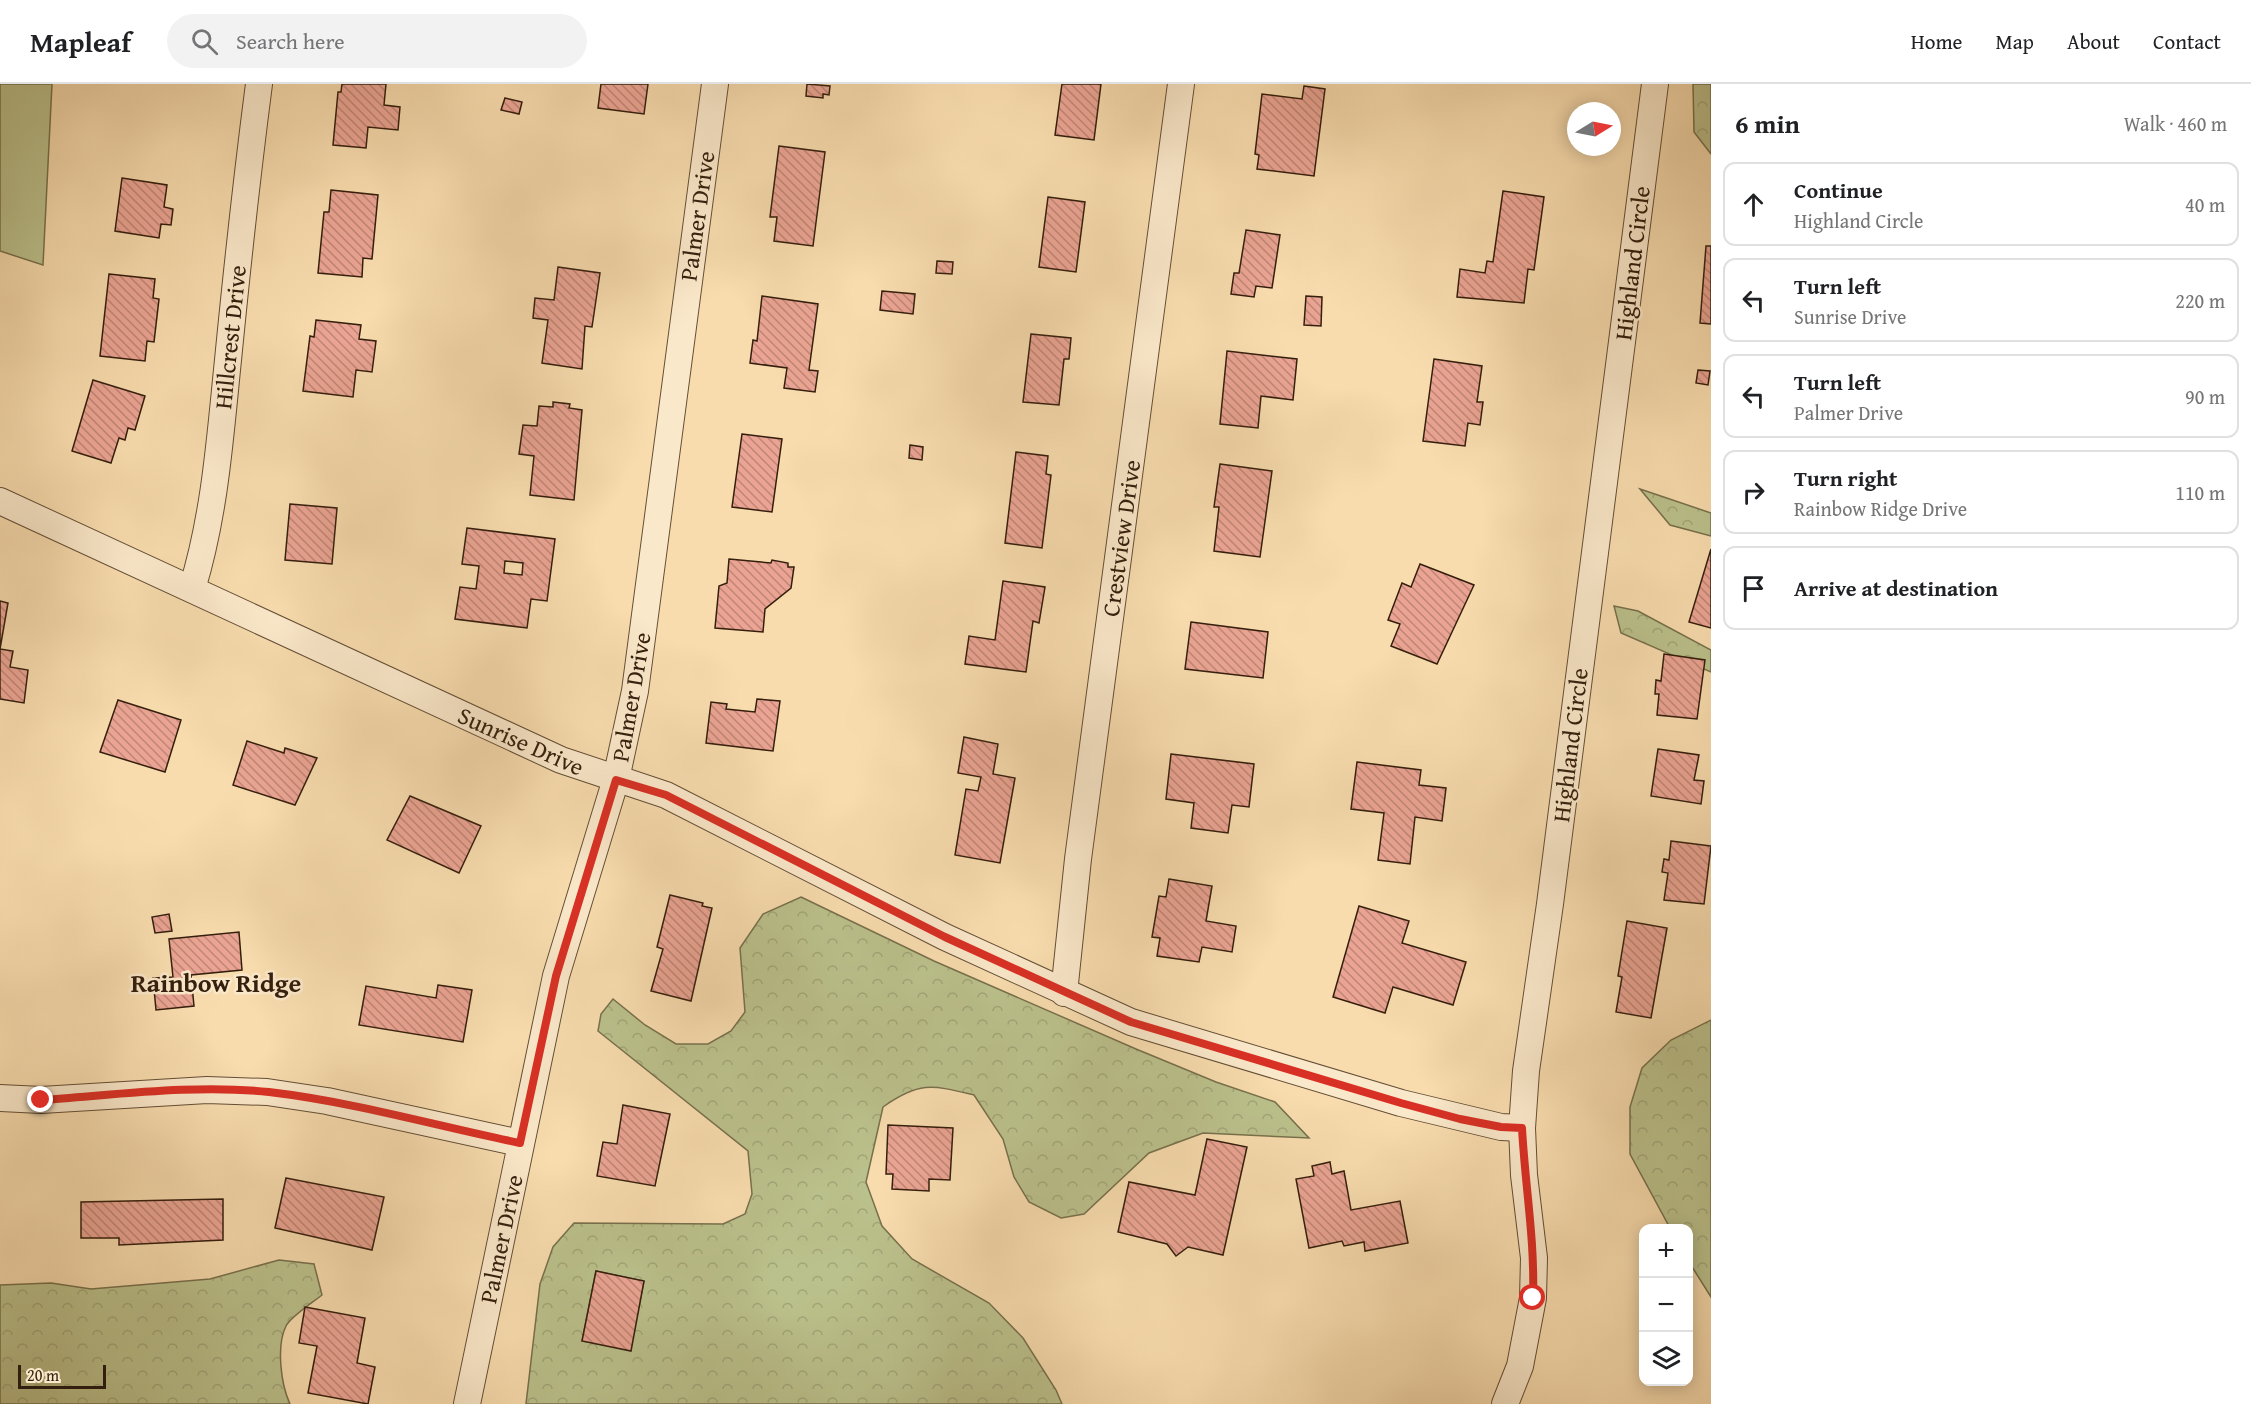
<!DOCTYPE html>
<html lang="en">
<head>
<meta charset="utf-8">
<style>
	:root { --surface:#fff; --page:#f2f2f2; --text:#202124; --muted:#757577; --line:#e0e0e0 }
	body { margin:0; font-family:"Gentium Book Plus",serif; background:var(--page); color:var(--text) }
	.controls { position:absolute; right:18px; bottom:18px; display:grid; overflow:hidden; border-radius:12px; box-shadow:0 3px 15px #0003 }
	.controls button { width:54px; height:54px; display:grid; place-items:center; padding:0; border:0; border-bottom:2px solid var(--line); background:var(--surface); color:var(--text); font:30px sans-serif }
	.compass { position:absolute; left:1567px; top:18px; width:54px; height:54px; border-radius:50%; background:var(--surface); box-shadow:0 3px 15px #0003; rotate:80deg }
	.scale { position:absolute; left:18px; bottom:15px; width:88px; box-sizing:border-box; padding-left:6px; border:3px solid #341e0d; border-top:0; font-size:16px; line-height:21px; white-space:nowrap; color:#341e0d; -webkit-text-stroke:4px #fae8ca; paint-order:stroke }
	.stop { position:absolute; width:18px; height:18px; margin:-14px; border:4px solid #d93025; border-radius:50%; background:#fff }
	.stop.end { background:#d93025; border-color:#fff; box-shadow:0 2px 6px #0008 }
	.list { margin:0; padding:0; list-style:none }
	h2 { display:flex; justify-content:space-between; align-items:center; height:78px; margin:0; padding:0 24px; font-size:26px }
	h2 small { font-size:20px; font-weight:400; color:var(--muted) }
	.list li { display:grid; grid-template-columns:39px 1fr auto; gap:18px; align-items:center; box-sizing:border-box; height:84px; margin:0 12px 12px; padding:0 12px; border:2px solid var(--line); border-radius:12px }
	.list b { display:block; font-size:22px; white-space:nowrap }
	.list p { margin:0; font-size:20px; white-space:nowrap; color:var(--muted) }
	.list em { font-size:20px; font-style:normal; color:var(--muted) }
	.icon { flex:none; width:33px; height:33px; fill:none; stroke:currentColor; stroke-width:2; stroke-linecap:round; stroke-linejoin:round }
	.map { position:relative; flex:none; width:1711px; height:1320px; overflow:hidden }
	header { display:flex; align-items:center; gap:36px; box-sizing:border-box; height:84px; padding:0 30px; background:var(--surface); border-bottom:2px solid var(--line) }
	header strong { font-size:28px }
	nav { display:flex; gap:33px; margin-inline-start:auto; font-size:21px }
	.search { width:420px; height:54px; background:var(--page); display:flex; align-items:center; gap:15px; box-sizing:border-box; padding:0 21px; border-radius:33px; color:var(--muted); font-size:22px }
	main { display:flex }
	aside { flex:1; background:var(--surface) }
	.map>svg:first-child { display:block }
	.forest { fill:url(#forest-crowns); stroke:#78704c; stroke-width:1.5; fill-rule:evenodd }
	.green { fill:#bbc18c; stroke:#78704c; stroke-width:1.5 }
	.building { fill:url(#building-back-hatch); stroke:#341e0d; stroke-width:1.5; fill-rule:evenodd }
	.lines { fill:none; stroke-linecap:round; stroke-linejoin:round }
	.minor-casing { stroke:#654e35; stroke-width:28 }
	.minor { stroke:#fae8ca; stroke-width:26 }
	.route { stroke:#d93025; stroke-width:8 }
	.labels { text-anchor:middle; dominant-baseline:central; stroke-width:5; stroke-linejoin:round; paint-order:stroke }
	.street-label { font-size:24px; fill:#341e0d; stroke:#fae8ca }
	.neighbourhood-label { font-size:26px; font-weight:bold; fill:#341e0d; stroke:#fae8ca }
</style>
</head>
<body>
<header>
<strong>Mapleaf</strong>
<div class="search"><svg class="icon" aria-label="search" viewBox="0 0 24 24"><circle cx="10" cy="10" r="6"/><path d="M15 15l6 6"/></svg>Search here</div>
<nav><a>Home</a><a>Map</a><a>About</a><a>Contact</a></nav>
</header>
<main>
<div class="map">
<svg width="1711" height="1320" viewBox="0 0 1711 1320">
	<defs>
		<pattern id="forest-crowns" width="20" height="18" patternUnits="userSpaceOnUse" patternTransform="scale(1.5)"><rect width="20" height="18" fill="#bbc18c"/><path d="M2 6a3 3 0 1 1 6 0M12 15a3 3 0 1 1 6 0" fill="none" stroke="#a1a578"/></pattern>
		<pattern id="building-back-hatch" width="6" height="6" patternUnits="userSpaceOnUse" patternTransform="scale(1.5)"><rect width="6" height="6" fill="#eba493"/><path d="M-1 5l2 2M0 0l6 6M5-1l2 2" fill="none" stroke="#bf8576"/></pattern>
	</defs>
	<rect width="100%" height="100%" fill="#f8dcae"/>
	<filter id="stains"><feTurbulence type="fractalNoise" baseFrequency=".00333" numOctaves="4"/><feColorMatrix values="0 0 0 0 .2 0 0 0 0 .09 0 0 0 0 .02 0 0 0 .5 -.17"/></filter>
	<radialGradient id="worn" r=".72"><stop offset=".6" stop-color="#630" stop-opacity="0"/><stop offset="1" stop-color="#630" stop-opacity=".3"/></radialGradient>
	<g class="forest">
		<path d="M 1693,0 L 1711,0 L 1711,70 L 1694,48 Z"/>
		<path d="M 1640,405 L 1711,429 L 1711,452 L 1670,441 Z"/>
		<path d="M 1614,522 L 1638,527 L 1711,566 L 1711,588 L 1621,549 Z"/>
		<path d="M 801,813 L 934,877 L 1136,965 L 1216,998 L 1275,1018 L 1309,1054 L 1203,1049 L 1149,1069 L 1084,1130 L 1061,1134 L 1029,1118 L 1014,1093 L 1003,1055 L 974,1011 C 932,1001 920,997 883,1023 L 866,1098 L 882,1142 L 912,1175 L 989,1219 L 1023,1254 L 1056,1306 L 1062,1320 L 526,1320 L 540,1200 L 553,1163 L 574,1139 L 723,1140 L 745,1130 L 752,1110 L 748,1067 L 598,947 L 601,930 L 613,915 L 645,941 L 676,960 L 708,960 L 731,947 L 745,928 L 740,864 L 763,830 ZM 596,1187 L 644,1197 L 630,1266 L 582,1257 Z"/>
		<path d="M 1711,936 L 1711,1213 L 1689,1178 L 1688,1144 L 1670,1144 L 1630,1070 L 1630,1023 L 1642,984 L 1671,956 Z"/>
		<path d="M 279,1176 L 314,1180 L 322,1211 C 313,1218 290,1233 286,1242 C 276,1262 281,1301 290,1320 L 0,1320 L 0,1201 L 51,1199 L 91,1205 L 210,1195 Z"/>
	</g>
	<path class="green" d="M 0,0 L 52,0 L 43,181 L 0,167 Z"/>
	<g class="building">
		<path d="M 342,0 L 386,0 L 384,21 L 400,23 L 398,46 L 368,43 L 366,64 L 333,61 L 338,8 L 341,8 Z"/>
		<path d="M 601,0 L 648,0 L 644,30 L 598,24 Z"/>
		<path d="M 807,0 L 830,2 L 829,11 L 823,10 L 823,14 L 806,12 Z"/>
		<path d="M 1062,0 L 1101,0 L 1094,56 L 1055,51 Z"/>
		<path d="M 1304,2 L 1325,5 L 1314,92 L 1257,85 L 1259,71 L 1255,70 L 1262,10 L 1302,15 Z"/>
		<path d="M 505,14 L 522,18 L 519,30 L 501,26 Z"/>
		<path d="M 779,62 L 825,68 L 813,162 L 774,157 L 777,133 L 770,133 Z"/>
		<path d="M 122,94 L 167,101 L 164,123 L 173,125 L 171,141 L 161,140 L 159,154 L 115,147 Z"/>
		<path d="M 331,106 L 378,111 L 372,175 L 363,174 L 362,193 L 318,189 L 324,128 L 329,128 Z"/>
		<path d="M 1503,107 L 1544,113 L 1534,186 L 1528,185 L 1524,219 L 1457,213 L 1460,185 L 1485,189 L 1487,177 L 1493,178 Z"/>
		<path d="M 1048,113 L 1085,118 L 1076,188 L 1039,183 Z"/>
		<path d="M 1246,146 L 1280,151 L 1272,204 L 1256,202 L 1254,213 L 1231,210 L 1234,189 L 1239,189 Z"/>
		<path d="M 1706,162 L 1711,162 L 1711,240 L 1700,239 Z"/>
		<path d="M 937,177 L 953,178 L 952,190 L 936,189 Z"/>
		<path d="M 558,183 L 600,189 L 592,243 L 585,242 L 582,285 L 542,279 L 548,236 L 533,234 L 535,214 L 554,216 Z"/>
		<path d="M 109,190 L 155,195 L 153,214 L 159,215 L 154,258 L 147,257 L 145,277 L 100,272 Z"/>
		<path d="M 882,207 L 915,210 L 913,230 L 880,226 Z"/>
		<path d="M 762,212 L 818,220 L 809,286 L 818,287 L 815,308 L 784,304 L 787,284 L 750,279 L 753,256 L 757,257 Z"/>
		<path d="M 1306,212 L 1322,213 L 1321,242 L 1304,241 Z"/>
		<path d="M 316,236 L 361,241 L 359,255 L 376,257 L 372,288 L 356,286 L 353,313 L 303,307 L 310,252 L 314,253 Z"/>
		<path d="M 1031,250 L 1071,254 L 1069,275 L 1064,275 L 1059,321 L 1023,318 Z"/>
		<path d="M 1227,267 L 1297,275 L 1293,316 L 1261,312 L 1258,344 L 1220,340 Z"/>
		<path d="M 1434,275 L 1482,282 L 1477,318 L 1483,318 L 1480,341 L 1468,339 L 1465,362 L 1423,357 Z"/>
		<path d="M 1698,286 L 1710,287 L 1708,301 L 1696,299 Z"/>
		<path d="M 93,296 L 145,312 L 135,346 L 128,344 L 125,356 L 119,354 L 111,379 L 72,367 Z"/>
		<path d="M 553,318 L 570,320 L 569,324 L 582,326 L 574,416 L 530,411 L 534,372 L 519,370 L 523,341 L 537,342 L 539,322 L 553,323 Z"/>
		<path d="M 742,350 L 782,355 L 772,428 L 732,423 Z"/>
		<path d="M 910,361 L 923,363 L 922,376 L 909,374 Z"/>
		<path d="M 1016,368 L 1048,372 L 1046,390 L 1051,391 L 1042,464 L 1005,459 Z"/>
		<path d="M 1220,380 L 1272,387 L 1260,473 L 1214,467 L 1219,423 L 1214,423 Z"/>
		<path d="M 290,420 L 337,424 L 332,480 L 285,476 Z"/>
		<path d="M 467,444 L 555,455 L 547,517 L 531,515 L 527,544 L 455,535 L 460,503 L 476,505 L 479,482 L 462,480 ZM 505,477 L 523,479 L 522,491 L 504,489 Z"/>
		<path d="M 1711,465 L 1711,544 L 1689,538 Z"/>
		<path d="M 729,475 L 771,479 L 772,476 L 788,479 L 788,483 L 794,483 L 791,504 L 765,525 L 763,548 L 715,544 L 719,502 L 727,499 Z"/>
		<path d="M 1420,480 L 1474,501 L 1437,580 L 1391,562 L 1400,540 L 1388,536 L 1402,499 L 1411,503 Z"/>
		<path d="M 1003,497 L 1045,503 L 1039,539 L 1033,537 L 1026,588 L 965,580 L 969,552 L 995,556 Z"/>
		<path d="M 0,517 L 8,519 L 0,565 L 13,567 L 10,583 L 28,586 L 24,619 L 0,615 Z"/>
		<path d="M 1191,538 L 1268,548 L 1263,594 L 1185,585 Z"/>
		<path d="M 1664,570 L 1705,576 L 1697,635 L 1657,631 L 1659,610 L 1655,610 L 1656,596 L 1661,597 Z"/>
		<path d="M 757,615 L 780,617 L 773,667 L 706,659 L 711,618 L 727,620 L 726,625 L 755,628 Z"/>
		<path d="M 118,616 L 181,636 L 165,688 L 100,668 Z"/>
		<path d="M 964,653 L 998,660 L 993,690 L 1015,694 L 1000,779 L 955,771 L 966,705 L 978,707 L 981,693 L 958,689 Z"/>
		<path d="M 247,657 L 284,669 L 285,664 L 317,674 L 295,721 L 233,701 Z"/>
		<path d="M 1658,665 L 1699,671 L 1694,696 L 1704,697 L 1701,720 L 1651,712 Z"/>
		<path d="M 1171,670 L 1254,680 L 1249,723 L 1232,721 L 1228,749 L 1191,744 L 1194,719 L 1166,715 Z"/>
		<path d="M 1357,678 L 1421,686 L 1419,701 L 1446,704 L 1442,737 L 1415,733 L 1410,780 L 1378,776 L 1384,729 L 1351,725 Z"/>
		<path d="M 410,712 L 481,742 L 459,789 L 387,756 Z"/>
		<path d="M 1671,757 L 1711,762 L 1704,820 L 1664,816 L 1668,789 L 1662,788 L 1664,775 L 1669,776 Z"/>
		<path d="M 1169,795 L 1212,802 L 1206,837 L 1236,842 L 1232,868 L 1202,863 L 1199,878 L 1157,872 L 1160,854 L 1152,853 L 1159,812 L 1166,813 Z"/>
		<path d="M 670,811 L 703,819 L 702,822 L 712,824 L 691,917 L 651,907 L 663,865 L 657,863 Z"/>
		<path d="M 1359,822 L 1409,837 L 1402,859 L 1466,878 L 1453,921 L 1393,903 L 1385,929 L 1333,913 Z"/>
		<path d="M 169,830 L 172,847 L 155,849 L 152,833 Z"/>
		<path d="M 1627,837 L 1667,844 L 1651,934 L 1616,928 L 1622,893 L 1618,892 Z"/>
		<path d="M 239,848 L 242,886 L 191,891 L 194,922 L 156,926 L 153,894 L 173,893 L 169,855 Z"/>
		<path d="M 438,901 L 472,906 L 463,958 L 359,941 L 366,902 L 436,914 Z"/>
		<path d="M 623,1021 L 670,1030 L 655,1102 L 597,1092 L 603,1058 L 617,1060 Z"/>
		<path d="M 888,1041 L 953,1044 L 950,1096 L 929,1095 L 929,1107 L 892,1105 L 893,1090 L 886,1090 Z"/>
		<path d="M 1207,1055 L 1247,1063 L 1223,1171 L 1188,1163 L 1176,1172 L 1167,1160 L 1118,1148 L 1129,1098 L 1195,1111 Z"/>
		<path d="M 1330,1078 L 1332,1090 L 1344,1087 L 1351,1126 L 1400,1117 L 1408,1159 L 1365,1167 L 1364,1158 L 1344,1162 L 1342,1157 L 1309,1164 L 1296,1095 L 1314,1092 L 1312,1082 Z"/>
		<path d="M 286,1094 L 384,1113 L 372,1166 L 275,1144 Z"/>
		<path d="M 223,1115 L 223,1156 L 119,1161 L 119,1154 L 81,1154 L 81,1118 Z"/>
		<path d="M 596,1187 L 644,1197 L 631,1267 L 582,1257 Z"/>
		<path d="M 305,1223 L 365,1234 L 357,1279 L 375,1283 L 368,1320 L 308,1309 L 317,1262 L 299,1259 Z"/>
	</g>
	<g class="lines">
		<g class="minor-casing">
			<g id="minor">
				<path d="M 0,417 L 561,676 L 666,711 L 945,853 L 1131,938 L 1401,1019 L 1501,1043 L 1522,1044"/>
				<path d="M 192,505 C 215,430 220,354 228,276 C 237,184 247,92 259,0"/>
				<path d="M 1064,909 L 1078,775 L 1181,0"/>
				<path d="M 0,1014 L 41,1016 L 207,1006 L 267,1008 L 327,1017 L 520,1059"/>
				<path d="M 467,1320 L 556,892 L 616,695 L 635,607 L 715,0"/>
				<path d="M 1505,1320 L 1520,1282 L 1533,1214 L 1534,1174 L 1524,1091 L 1522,1044 L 1526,987 L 1550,820 L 1655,0"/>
			</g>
		</g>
		<use href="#minor" class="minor"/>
	</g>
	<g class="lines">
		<path class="route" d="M 41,1016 C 115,1011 195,1000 269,1008 C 354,1018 437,1042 520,1059 L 556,892 L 616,696 L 666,711 L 945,853 L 1131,938 L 1401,1019 L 1460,1035 L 1501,1043 L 1522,1044 C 1525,1101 1535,1156 1533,1214"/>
	</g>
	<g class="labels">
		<g class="street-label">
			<text transform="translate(697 132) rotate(-82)">Palmer Drive</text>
			<text transform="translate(1632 179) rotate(-83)">Highland Circle</text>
			<text transform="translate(230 253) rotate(-84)">Hillcrest Drive</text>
			<text transform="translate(1121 454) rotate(-82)">Crestview Drive</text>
			<text transform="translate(631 613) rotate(-80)">Palmer Drive</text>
			<text transform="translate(521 657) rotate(24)">Sunrise Drive</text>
			<text transform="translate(1570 661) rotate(-83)">Highland Circle</text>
			<text transform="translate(501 1155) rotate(-78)">Palmer Drive</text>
		</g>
		<g class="neighbourhood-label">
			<text x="216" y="898">Rainbow Ridge</text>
		</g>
	</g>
	<rect width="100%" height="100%" filter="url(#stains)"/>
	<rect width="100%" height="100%" fill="url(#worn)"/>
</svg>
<div class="controls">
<button>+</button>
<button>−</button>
<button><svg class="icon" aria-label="layers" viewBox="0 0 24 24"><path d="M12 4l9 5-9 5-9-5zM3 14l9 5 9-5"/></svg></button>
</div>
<svg class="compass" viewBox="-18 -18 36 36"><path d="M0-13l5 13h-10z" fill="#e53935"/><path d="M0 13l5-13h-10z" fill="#757577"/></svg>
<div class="scale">20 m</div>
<div class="stop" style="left:1533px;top:1214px"></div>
<div class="stop end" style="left:41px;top:1016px"></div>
</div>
<aside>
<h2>6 min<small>Walk · 460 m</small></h2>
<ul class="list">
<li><svg class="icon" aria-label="ahead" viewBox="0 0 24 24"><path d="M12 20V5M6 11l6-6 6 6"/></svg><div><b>Continue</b><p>Highland Circle</p></div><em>40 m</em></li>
<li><svg class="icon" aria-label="left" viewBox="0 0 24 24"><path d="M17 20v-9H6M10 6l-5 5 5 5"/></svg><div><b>Turn left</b><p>Sunrise Drive</p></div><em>220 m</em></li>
<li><svg class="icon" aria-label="left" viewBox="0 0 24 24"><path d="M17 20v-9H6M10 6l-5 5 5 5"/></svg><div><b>Turn left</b><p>Palmer Drive</p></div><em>90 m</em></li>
<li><svg class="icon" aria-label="right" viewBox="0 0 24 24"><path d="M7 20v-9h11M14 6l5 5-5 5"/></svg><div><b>Turn right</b><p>Rainbow Ridge Drive</p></div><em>110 m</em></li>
<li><svg class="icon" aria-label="arrive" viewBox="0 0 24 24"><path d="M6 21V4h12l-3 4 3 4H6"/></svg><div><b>Arrive at destination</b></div></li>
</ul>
</aside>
</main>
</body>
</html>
